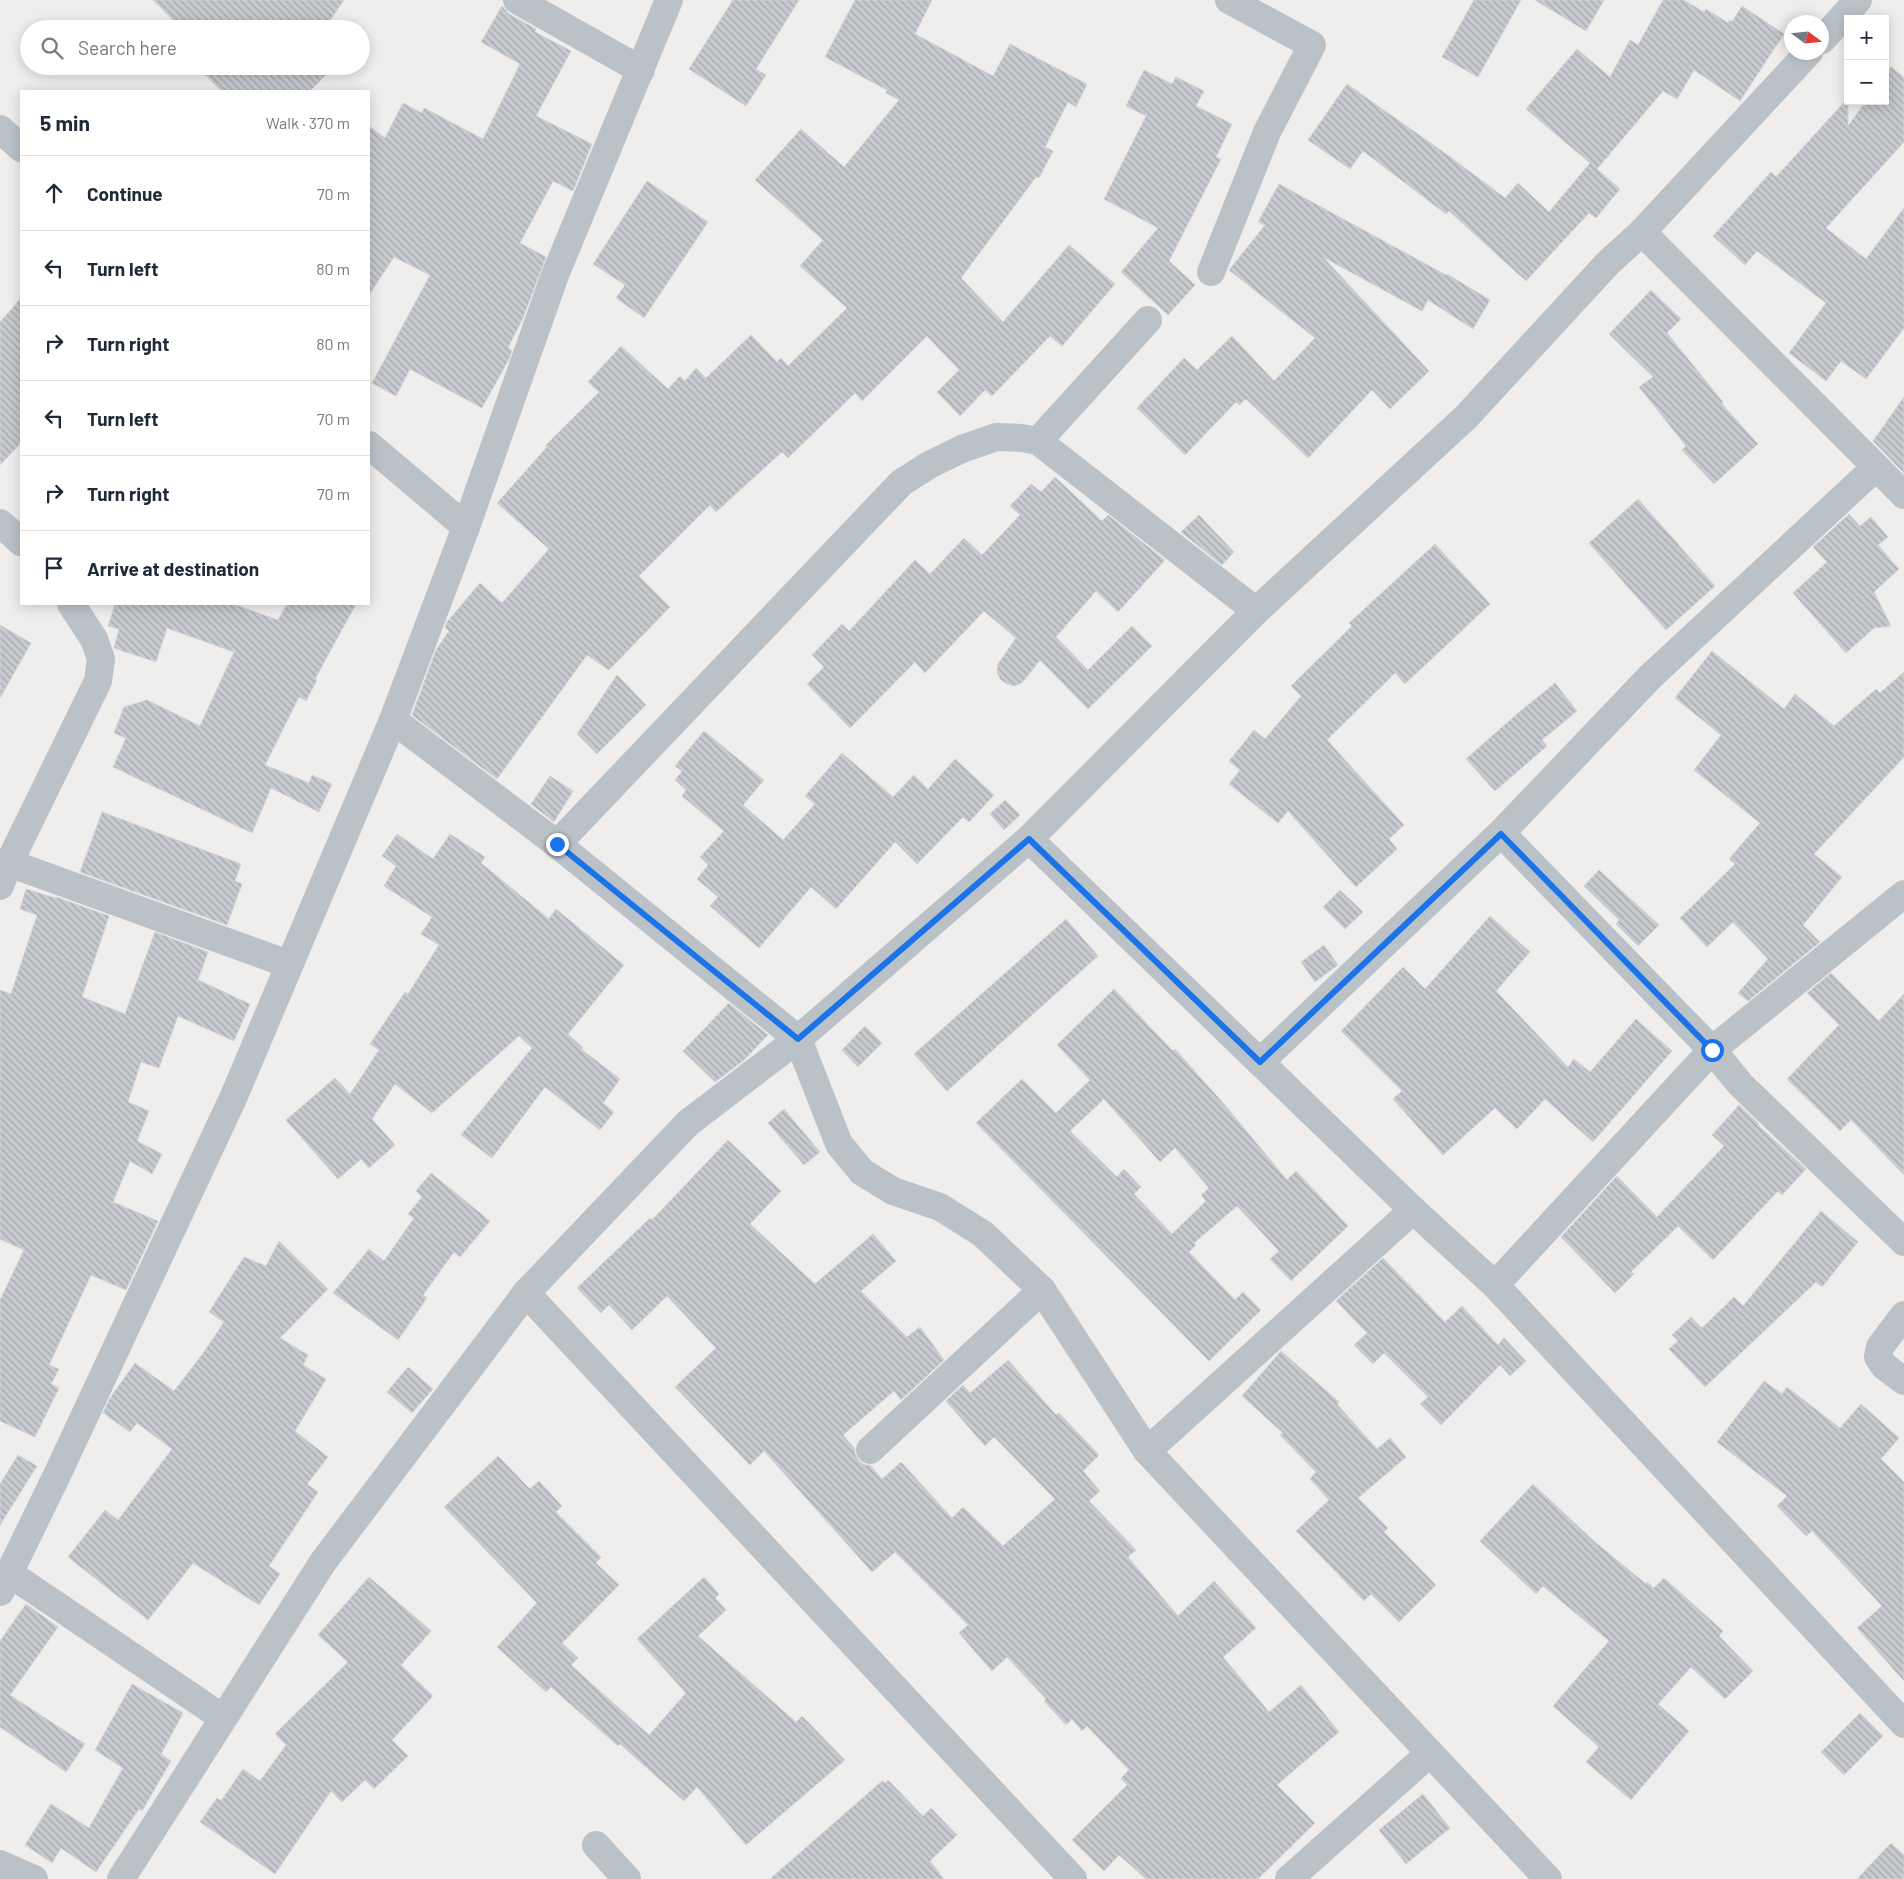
<!DOCTYPE html>
<html lang="en">
<head>
<meta charset="utf-8">
<style>
	:root { --surface:#fff; --page:#f2f2f3; --text:#1f2937; --muted:#747a83; --line:#e0e1e3 }
	body { margin:0; font-family:Barlow,sans-serif; background:var(--page); color:var(--text) }
	.controls { position:absolute; right:15px; top:15px; display:grid; overflow:hidden; border-radius:0px; box-shadow:0 2px 12px #0003 }
	.controls button { width:45px; height:45px; display:grid; place-items:center; padding:0; border:0; border-bottom:1px solid var(--line); background:var(--surface); color:var(--text); font:25px sans-serif }
	.compass { position:absolute; left:1784px; top:15px; width:45px; height:45px; border-radius:50%; background:var(--surface); box-shadow:0 2px 12px #0003; rotate:105deg }
	.stop { position:absolute; width:15px; height:15px; margin:-11px; border:4px solid #1a73e8; border-radius:50%; background:#fff }
	.stop.end { background:#1a73e8; border-color:#fff; box-shadow:0 1px 5px #0008 }
	.list { margin:0; padding:0; list-style:none }
	h2 { display:flex; justify-content:space-between; align-items:center; height:65px; margin:0; padding:0 20px; font-size:21px }
	h2 small { font-size:16px; font-weight:400; color:var(--muted) }
	.list li { display:grid; grid-template-columns:32px 1fr auto; gap:15px; align-items:center; box-sizing:border-box; height:75px; padding:0 20px; border-top:1px solid var(--line) }
	.list b { display:block; font-size:19px; white-space:nowrap }
	.list em { font-size:16px; font-style:normal; color:var(--muted) }
	.icon { flex:none; width:28px; height:28px; fill:none; stroke:currentColor; stroke-width:2; stroke-linecap:round; stroke-linejoin:round }
	.map { position:relative; flex:none; width:1904px; height:1879px; overflow:hidden }
	.search { position:absolute; background:var(--surface); box-shadow:0 2px 12px #0003; left:20px; top:20px; width:350px; height:55px; display:flex; align-items:center; gap:12px; box-sizing:border-box; padding:0 18px; border-radius:28px; color:var(--muted); font-size:19px }
	.panel { position:absolute; background:var(--surface); box-shadow:0 2px 12px #0003; left:20px; top:90px; width:350px; height:515px; border-radius:0px }
	.map>svg:first-child { display:block }
	.building { fill:url(#building-back-hatch); stroke:#d2d4d8; fill-rule:evenodd }
	.lines { fill:none; stroke-linecap:round; stroke-linejoin:round }
	.street { stroke:#bac2c8; stroke-width:28 }
	.route { stroke:#1a73e8; stroke-width:6 }
</style>
</head>
<body>
<div class="map">
<svg width="1904" height="1879" viewBox="0 0 1904 1879">
	<defs>
		<pattern id="building-back-hatch" width="6" height="6" patternUnits="userSpaceOnUse" patternTransform="scale(1.25)"><rect width="6" height="6" fill="#c7cbcf"/><path d="M-1 5l2 2M0 0l6 6M5-1l2 2" fill="none" stroke="#a3a7ab"/></pattern>
	</defs>
	<rect width="100%" height="100%" fill="#f0eded"/>
	<g class="building">
		<path d="M 153,0 L 344,0 L 324,29 L 164,29 L 173,20 Z"/>
		<path d="M 733,0 L 799,0 L 756,69 L 766,75 L 746,106 L 689,69 Z"/>
		<path d="M 855,0 L 932,0 L 915,34 L 993,76 L 1010,44 L 1087,84 L 1076,107 L 1068,102 L 1045,147 L 1053,151 L 1039,178 L 1036,177 L 961,278 L 1003,322 L 1069,245 L 1115,284 L 1062,346 L 1050,336 L 992,396 L 985,390 L 960,416 L 937,392 L 959,370 L 927,336 L 862,401 L 855,393 L 788,458 L 782,452 L 716,512 L 710,505 L 639,576 L 670,607 L 609,670 L 587,655 L 497,779 L 412,715 L 436,650 L 449,631 L 445,627 L 447,622 L 480,583 L 502,603 L 549,549 L 497,503 L 547,447 L 545,446 L 599,392 L 588,382 L 621,346 L 668,389 L 680,376 L 685,381 L 696,368 L 706,378 L 751,335 L 777,362 L 781,358 L 788,366 L 847,308 L 800,266 L 823,240 L 755,180 L 801,129 L 844,167 L 899,100 L 886,93 L 887,90 L 825,57 Z"/>
		<path d="M 1474,0 L 1521,0 L 1478,77 L 1442,57 Z"/>
		<path d="M 1535,0 L 1604,0 L 1586,31 Z"/>
		<path d="M 1663,0 L 1684,0 L 1704,12 L 1706,9 L 1728,23 L 1730,20 L 1732,22 L 1742,6 L 1784,34 L 1740,101 L 1694,70 L 1677,99 L 1663,91 L 1597,169 L 1620,189 L 1596,218 L 1589,213 L 1526,281 L 1449,211 L 1446,214 L 1363,151 L 1350,169 L 1308,140 L 1347,84 L 1449,156 L 1505,198 L 1518,183 L 1549,212 L 1590,163 L 1526,109 L 1577,49 L 1610,77 L 1630,40 L 1638,45 Z"/>
		<path d="M 502,6 L 509,14 L 536,29 L 535,32 L 571,51 L 536,116 L 592,144 L 573,191 L 553,181 L 520,243 L 546,257 L 523,318 L 508,348 L 512,350 L 509,359 L 482,408 L 410,369 L 396,396 L 372,383 L 430,275 L 394,257 L 369,295 L 369,126 L 385,138 L 403,103 L 422,113 L 424,108 L 483,139 L 520,64 L 481,42 Z"/>
		<path d="M 197,66 L 335,66 L 310,91 L 221,91 Z"/>
		<path d="M 1891,67 L 1904,77 L 1904,142 L 1826,228 L 1866,259 L 1904,208 L 1904,328 L 1866,379 L 1841,361 L 1826,381 L 1789,353 L 1826,303 L 1757,251 L 1745,265 L 1713,236 L 1771,172 L 1776,177 L 1848,98 L 1848,126 L 1866,101 L 1885,101 L 1885,75 Z"/>
		<path d="M 1144,70 L 1172,84 L 1176,77 L 1204,91 L 1196,106 L 1232,124 L 1216,157 L 1221,159 L 1169,261 L 1195,285 L 1168,315 L 1121,272 L 1158,228 L 1104,199 L 1146,116 L 1126,106 Z"/>
		<path d="M 647,181 L 708,222 L 644,318 L 616,298 L 625,285 L 593,264 Z"/>
		<path d="M 1279,184 L 1446,275 L 1447,274 L 1490,300 L 1473,329 L 1428,300 L 1422,311 L 1323,257 L 1429,371 L 1390,409 L 1372,390 L 1308,458 L 1246,399 L 1239,405 L 1236,402 L 1185,455 L 1137,408 L 1184,358 L 1197,370 L 1232,336 L 1274,381 L 1315,338 L 1229,270 L 1265,225 L 1258,222 Z"/>
		<path d="M 1651,290 L 1681,319 L 1667,333 L 1723,402 L 1722,404 L 1758,444 L 1714,484 L 1682,450 L 1686,446 L 1639,387 L 1653,377 L 1609,334 Z"/>
		<path d="M 21,298 L 21,443 L 0,465 L 0,322 Z"/>
		<path d="M 1904,397 L 1904,473 L 1873,441 Z"/>
		<path d="M 1055,477 L 1102,521 L 1108,515 L 1165,560 L 1118,612 L 1096,591 L 1056,637 L 1088,670 L 1132,626 L 1152,646 L 1088,709 L 1040,660 L 1023,682 L 1015,686 L 1007,684 L 1000,679 L 997,672 L 998,664 L 1016,638 L 984,611 L 925,673 L 915,662 L 850,728 L 807,684 L 824,667 L 812,655 L 842,624 L 849,631 L 915,560 L 930,574 L 964,538 L 982,555 L 1020,515 L 1010,506 L 1031,484 L 1041,492 Z"/>
		<path d="M 1638,499 L 1715,586 L 1666,630 L 1589,543 Z"/>
		<path d="M 1849,514 L 1860,526 L 1871,517 L 1888,537 L 1878,545 L 1899,569 L 1874,592 L 1891,626 L 1874,628 L 1846,653 L 1793,593 L 1827,562 L 1813,547 Z"/>
		<path d="M 1199,515 L 1234,552 L 1222,565 L 1181,532 Z"/>
		<path d="M 1435,544 L 1490,604 L 1405,684 L 1395,673 L 1327,740 L 1404,825 L 1389,839 L 1397,849 L 1356,887 L 1288,811 L 1278,823 L 1229,784 L 1240,770 L 1229,761 L 1254,730 L 1265,739 L 1301,696 L 1291,686 L 1352,626 L 1349,623 Z"/>
		<path d="M 115,604 L 233,604 L 278,620 L 287,604 L 356,604 L 315,679 L 317,680 L 306,701 L 299,697 L 265,765 L 309,783 L 312,775 L 332,784 L 319,812 L 271,788 L 252,833 L 113,767 L 126,738 L 114,733 L 124,707 L 147,700 L 200,726 L 234,652 L 167,628 L 156,662 L 114,648 L 119,629 L 108,626 Z"/>
		<path d="M 0,625 L 31,643 L 0,698 Z"/>
		<path d="M 1712,651 L 1784,709 L 1795,694 L 1834,726 L 1876,689 L 1880,693 L 1904,672 L 1904,757 L 1814,854 L 1842,877 L 1803,925 L 1820,942 L 1748,1001 L 1738,993 L 1768,959 L 1733,922 L 1707,947 L 1680,918 L 1735,864 L 1729,859 L 1760,823 L 1694,770 L 1721,735 L 1675,698 Z"/>
		<path d="M 617,675 L 646,705 L 597,754 L 577,734 Z"/>
		<path d="M 1555,683 L 1577,711 L 1542,740 L 1547,746 L 1495,791 L 1466,759 L 1518,713 Z"/>
		<path d="M 704,731 L 764,780 L 743,805 L 783,840 L 815,804 L 805,796 L 842,753 L 893,797 L 914,775 L 928,789 L 955,759 L 994,795 L 969,822 L 963,817 L 917,864 L 895,842 L 836,909 L 811,887 L 759,948 L 710,906 L 718,897 L 697,879 L 708,865 L 700,857 L 724,831 L 682,796 L 686,790 L 675,780 L 682,771 L 675,766 Z"/>
		<path d="M 550,776 L 573,791 L 554,822 L 531,804 Z"/>
		<path d="M 1005,800 L 1020,815 L 1004,830 L 990,814 Z"/>
		<path d="M 102,812 L 241,864 L 235,881 L 242,884 L 227,925 L 80,872 Z"/>
		<path d="M 397,834 L 433,859 L 450,834 L 485,857 L 481,863 L 549,919 L 556,909 L 624,965 L 568,1034 L 583,1048 L 581,1049 L 620,1079 L 603,1103 L 614,1112 L 600,1130 L 545,1087 L 492,1158 L 461,1135 L 532,1048 L 519,1036 L 432,1113 L 395,1084 L 372,1119 L 395,1145 L 369,1168 L 361,1159 L 338,1179 L 286,1120 L 335,1078 L 350,1094 L 379,1050 L 370,1044 L 405,992 L 408,994 L 439,945 L 421,934 L 432,917 L 384,886 L 396,866 L 382,856 Z"/>
		<path d="M 1599,870 L 1659,925 L 1638,946 L 1616,924 L 1619,920 L 1584,886 Z"/>
		<path d="M 26,889 L 55,898 L 56,897 L 109,916 L 82,997 L 125,1014 L 155,932 L 208,952 L 198,980 L 250,1004 L 234,1041 L 178,1016 L 159,1068 L 141,1062 L 128,1102 L 149,1111 L 137,1141 L 162,1154 L 152,1174 L 130,1161 L 113,1202 L 158,1221 L 126,1290 L 91,1275 L 49,1365 L 59,1369 L 51,1384 L 59,1388 L 35,1437 L 0,1421 L 0,1300 L 24,1250 L 0,1239 L 0,990 L 11,994 L 37,915 L 20,909 Z"/>
		<path d="M 1340,890 L 1363,912 L 1345,929 L 1323,907 Z"/>
		<path d="M 1490,916 L 1530,952 L 1496,991 L 1568,1067 L 1574,1059 L 1590,1072 L 1636,1019 L 1672,1051 L 1593,1142 L 1545,1099 L 1517,1129 L 1495,1108 L 1443,1155 L 1393,1099 L 1402,1091 L 1341,1031 L 1403,967 L 1425,989 Z"/>
		<path d="M 1066,919 L 1098,956 L 947,1091 L 914,1054 Z"/>
		<path d="M 1324,945 L 1338,965 L 1315,982 L 1301,962 Z"/>
		<path d="M 1831,973 L 1879,1021 L 1904,994 L 1904,1175 L 1851,1120 L 1840,1131 L 1787,1079 L 1839,1025 L 1807,993 Z"/>
		<path d="M 1114,989 L 1173,1051 L 1175,1049 L 1224,1104 L 1287,1180 L 1296,1171 L 1348,1226 L 1291,1281 L 1270,1259 L 1279,1251 L 1237,1206 L 1194,1243 L 1196,1245 L 1189,1252 L 1235,1300 L 1243,1292 L 1261,1310 L 1209,1361 L 976,1123 L 1022,1079 L 1056,1113 L 1090,1080 L 1057,1045 ZM 1104,1099 L 1160,1162 L 1175,1148 L 1209,1188 L 1201,1195 L 1206,1201 L 1172,1234 L 1134,1194 L 1141,1187 L 1124,1169 L 1117,1177 L 1070,1131 Z"/>
		<path d="M 729,1003 L 768,1035 L 743,1061 L 715,1082 L 683,1051 Z"/>
		<path d="M 865,1026 L 882,1043 L 858,1067 L 842,1050 Z"/>
		<path d="M 1739,1105 L 1759,1124 L 1758,1125 L 1806,1169 L 1782,1195 L 1778,1191 L 1713,1260 L 1678,1226 L 1631,1272 L 1634,1274 L 1615,1293 L 1561,1237 L 1617,1176 L 1657,1217 L 1724,1146 L 1712,1135 Z"/>
		<path d="M 784,1109 L 820,1152 L 804,1165 L 768,1123 Z"/>
		<path d="M 728,1140 L 781,1191 L 750,1224 L 815,1284 L 873,1234 L 896,1261 L 861,1291 L 907,1337 L 920,1327 L 944,1360 L 901,1400 L 894,1391 L 843,1435 L 855,1449 L 855,1454 L 859,1461 L 865,1465 L 870,1465 L 882,1479 L 901,1462 L 952,1518 L 963,1507 L 1003,1546 L 1055,1499 L 994,1437 L 985,1446 L 946,1401 L 963,1385 L 970,1393 L 1008,1360 L 1056,1415 L 1059,1413 L 1099,1455 L 1083,1471 L 1100,1491 L 1089,1501 L 1136,1550 L 1128,1557 L 1178,1616 L 1214,1581 L 1256,1628 L 1223,1657 L 1269,1712 L 1301,1685 L 1339,1732 L 1277,1785 L 1315,1823 L 1258,1879 L 1146,1879 L 1119,1855 L 1104,1871 L 1072,1840 L 1127,1785 L 1121,1778 L 1129,1770 L 1087,1726 L 1082,1731 L 1072,1719 L 1066,1725 L 1044,1701 L 1046,1699 L 1007,1657 L 992,1671 L 959,1633 L 968,1625 L 895,1552 L 872,1572 L 764,1451 L 750,1465 L 675,1387 L 716,1348 L 667,1296 L 632,1330 L 609,1305 L 601,1313 L 577,1288 L 650,1218 L 652,1220 Z"/>
		<path d="M 431,1173 L 490,1221 L 460,1257 L 454,1252 L 423,1295 L 427,1298 L 398,1340 L 333,1293 L 369,1249 L 384,1261 L 414,1218 L 408,1214 L 422,1197 L 416,1191 Z"/>
		<path d="M 1821,1211 L 1858,1242 L 1822,1287 L 1816,1282 L 1705,1387 L 1669,1349 L 1678,1341 L 1672,1335 L 1691,1317 L 1702,1328 L 1734,1297 L 1743,1306 Z"/>
		<path d="M 279,1241 L 328,1289 L 280,1338 L 308,1355 L 303,1365 L 326,1379 L 295,1431 L 328,1457 L 307,1484 L 318,1492 L 269,1566 L 280,1574 L 259,1605 L 193,1563 L 148,1620 L 68,1557 L 105,1510 L 118,1520 L 172,1449 L 137,1423 L 130,1432 L 103,1413 L 110,1398 L 135,1363 L 174,1391 L 204,1352 L 224,1322 L 209,1312 L 244,1257 L 266,1266 Z"/>
		<path d="M 1383,1258 L 1445,1322 L 1462,1306 L 1498,1345 L 1504,1338 L 1526,1361 L 1510,1376 L 1500,1365 L 1441,1425 L 1420,1404 L 1428,1397 L 1384,1353 L 1373,1364 L 1354,1345 L 1367,1333 L 1336,1301 Z"/>
		<path d="M 1281,1351 L 1339,1402 L 1337,1404 L 1377,1449 L 1390,1438 L 1406,1457 L 1358,1498 L 1388,1528 L 1384,1532 L 1436,1585 L 1399,1622 L 1371,1594 L 1364,1601 L 1296,1531 L 1329,1500 L 1310,1479 L 1316,1472 L 1280,1435 L 1283,1433 L 1242,1396 Z"/>
		<path d="M 408,1367 L 433,1389 L 412,1413 L 387,1392 Z"/>
		<path d="M 1764,1381 L 1782,1394 L 1787,1387 L 1840,1428 L 1861,1404 L 1899,1438 L 1881,1459 L 1904,1482 L 1904,1681 L 1857,1628 L 1882,1606 L 1812,1531 L 1806,1536 L 1777,1506 L 1787,1496 L 1717,1442 Z"/>
		<path d="M 18,1455 L 37,1466 L 0,1525 L 0,1484 Z"/>
		<path d="M 498,1456 L 530,1489 L 539,1481 L 562,1506 L 556,1512 L 601,1557 L 596,1563 L 619,1585 L 562,1643 L 578,1658 L 571,1665 L 649,1735 L 686,1693 L 637,1639 L 704,1577 L 719,1594 L 715,1598 L 726,1610 L 698,1636 L 796,1722 L 802,1716 L 845,1760 L 746,1845 L 697,1787 L 684,1801 L 620,1744 L 618,1746 L 551,1687 L 546,1692 L 497,1647 L 537,1603 L 444,1507 Z"/>
		<path d="M 1533,1484 L 1595,1542 L 1646,1584 L 1647,1582 L 1654,1588 L 1664,1578 L 1723,1631 L 1719,1636 L 1753,1671 L 1725,1699 L 1691,1667 L 1658,1704 L 1689,1731 L 1631,1800 L 1586,1762 L 1599,1747 L 1553,1706 L 1609,1641 L 1543,1586 L 1536,1594 L 1480,1541 Z"/>
		<path d="M 369,1577 L 431,1631 L 401,1665 L 433,1696 L 392,1740 L 408,1756 L 374,1789 L 365,1780 L 342,1802 L 331,1791 L 275,1874 L 200,1822 L 217,1798 L 221,1801 L 243,1769 L 260,1781 L 286,1745 L 275,1734 L 348,1662 L 318,1635 Z"/>
		<path d="M 26,1604 L 58,1627 L 10,1695 L 85,1744 L 66,1772 L 0,1727 L 0,1641 Z"/>
		<path d="M 132,1684 L 183,1713 L 161,1754 L 171,1761 L 142,1811 L 139,1809 L 96,1872 L 61,1848 L 52,1863 L 25,1845 L 51,1804 L 89,1828 L 123,1768 L 95,1750 Z"/>
		<path d="M 1860,1713 L 1883,1736 L 1844,1775 L 1821,1752 Z"/>
		<path d="M 888,1780 L 923,1816 L 931,1808 L 957,1835 L 930,1861 L 944,1879 L 770,1879 L 882,1781 L 885,1783 Z"/>
		<path d="M 1423,1794 L 1450,1828 L 1406,1864 L 1379,1830 Z"/>
		<path d="M 1891,1843 L 1904,1855 L 1904,1879 L 1857,1879 Z"/>
	</g>
	<g class="lines">
		<g class="street">
			<path d="M 517,0 L 641,70"/>
			<path d="M 1822,40 L 1858,0"/>
			<path d="M 0,129 L 21,148"/>
			<path d="M 1642,232 L 1904,495"/>
			<path d="M 1211,272 L 1267,132 L 1312,45 L 1229,0"/>
			<path d="M 1038,441 L 1148,320"/>
			<path d="M 369,445 L 466,527"/>
			<path d="M 0,523 L 21,542"/>
			<path d="M 393,720 L 557,844 L 798,1039 L 839,1144 L 862,1172 L 893,1191 L 940,1207 L 983,1234 L 1042,1290 L 1147,1451 L 1548,1879"/>
			<path d="M 1501,833 L 1712,1050 L 1741,1085 L 1904,1242"/>
			<path d="M 1029,839 L 1413,1210 L 1495,1285 L 1904,1724"/>
			<path d="M 557,844 L 901,483 L 929,465 L 962,449 L 996,437 L 1022,438 L 1038,441 L 1256,611"/>
			<path d="M 9,863 L 288,964"/>
			<path d="M 0,886 L 9,863 L 98,681 L 101,659 L 94,639 L 71,604"/>
			<path d="M 1260,1062 L 1501,833 L 1650,677 L 1875,468"/>
			<path d="M 1495,1285 L 1712,1050 L 1904,894"/>
			<path d="M 526,1293 L 1073,1879"/>
			<path d="M 1904,1315 L 1880,1347 L 1878,1357 L 1884,1366 L 1904,1381"/>
			<path d="M 870,1450 L 1042,1290"/>
			<path d="M 1147,1451 L 1413,1210"/>
			<path d="M 9,1573 L 223,1718"/>
			<path d="M 0,1592 L 57,1475 L 234,1096 L 393,720 L 466,527 L 555,275 L 669,0"/>
			<path d="M 596,1845 L 627,1879"/>
			<path d="M 0,1864 L 34,1879"/>
			<path d="M 121,1879 L 323,1562 L 526,1293 L 688,1123 L 798,1039 L 1029,839 L 1256,611 L 1466,417 L 1608,263 L 1642,232 L 1809,52"/>
			<path d="M 1289,1879 L 1430,1753"/>
		</g>
	</g>
	<g class="lines">
		<path class="route" d="M 557,844 L 798,1039 L 1029,839 L 1260,1062 L 1501,834 L 1712,1050"/>
	</g>
</svg>
<div class="controls">
<button>+</button>
<button>−</button>
</div>
<svg class="compass" viewBox="-18 -18 36 36"><path d="M0-13l5 13h-10z" fill="#e53935"/><path d="M0 13l5-13h-10z" fill="#747a83"/></svg>
<div class="stop" style="left:1712px;top:1050px"></div>
<div class="stop end" style="left:557px;top:844px"></div>
<div class="search"><svg class="icon" aria-label="search" viewBox="0 0 24 24"><circle cx="10" cy="10" r="6"/><path d="M15 15l6 6"/></svg>Search here</div>
<section class="panel">
<h2>5 min<small>Walk · 370 m</small></h2>
<ul class="list">
<li><svg class="icon" aria-label="ahead" viewBox="0 0 24 24"><path d="M12 20V5M6 11l6-6 6 6"/></svg><div><b>Continue</b></div><em>70 m</em></li>
<li><svg class="icon" aria-label="left" viewBox="0 0 24 24"><path d="M17 20v-9H6M10 6l-5 5 5 5"/></svg><div><b>Turn left</b></div><em>80 m</em></li>
<li><svg class="icon" aria-label="right" viewBox="0 0 24 24"><path d="M7 20v-9h11M14 6l5 5-5 5"/></svg><div><b>Turn right</b></div><em>80 m</em></li>
<li><svg class="icon" aria-label="left" viewBox="0 0 24 24"><path d="M17 20v-9H6M10 6l-5 5 5 5"/></svg><div><b>Turn left</b></div><em>70 m</em></li>
<li><svg class="icon" aria-label="right" viewBox="0 0 24 24"><path d="M7 20v-9h11M14 6l5 5-5 5"/></svg><div><b>Turn right</b></div><em>70 m</em></li>
<li><svg class="icon" aria-label="arrive" viewBox="0 0 24 24"><path d="M6 21V4h12l-3 4 3 4H6"/></svg><div><b>Arrive at destination</b></div></li>
</ul>
</section>
</div>
</body>
</html>
